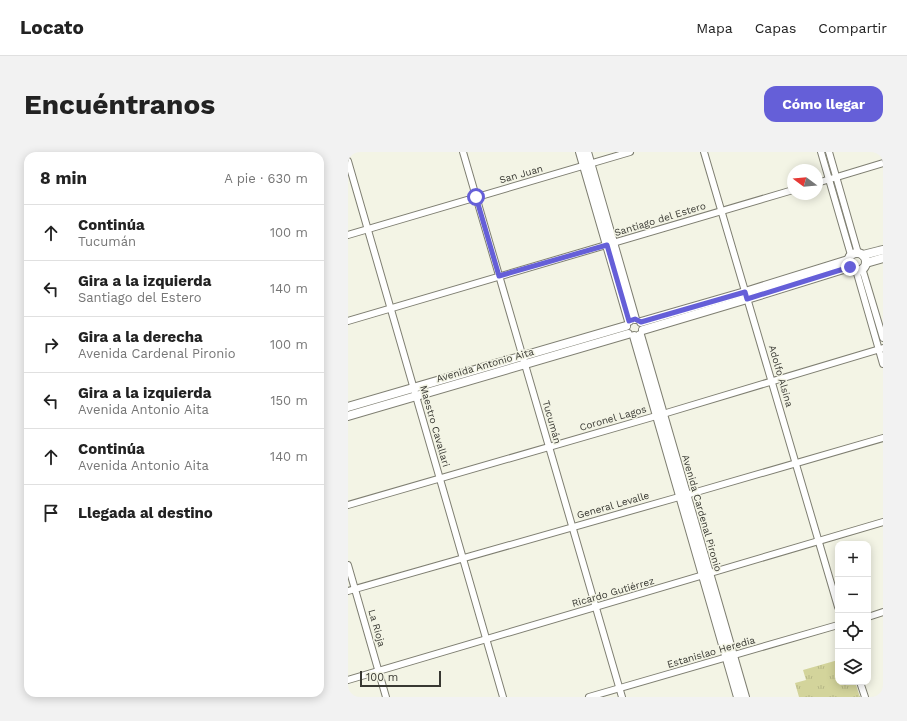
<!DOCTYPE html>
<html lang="es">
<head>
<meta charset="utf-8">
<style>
	:root { --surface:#fff; --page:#f2f2f2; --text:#222; --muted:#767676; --line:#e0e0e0; --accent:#655fd8 }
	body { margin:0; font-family:"Work Sans",sans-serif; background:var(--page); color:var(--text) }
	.controls { position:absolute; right:12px; bottom:12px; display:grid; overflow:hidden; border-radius:8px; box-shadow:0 2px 10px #0003 }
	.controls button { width:36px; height:36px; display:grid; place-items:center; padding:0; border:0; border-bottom:1px solid var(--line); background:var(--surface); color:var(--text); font:20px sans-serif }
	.compass { position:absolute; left:439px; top:12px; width:36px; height:36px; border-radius:50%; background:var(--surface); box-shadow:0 2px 10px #0003; rotate:286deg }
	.scale { position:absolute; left:12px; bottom:10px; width:81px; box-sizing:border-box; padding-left:4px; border:2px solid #383832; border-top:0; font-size:11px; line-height:14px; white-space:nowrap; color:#383832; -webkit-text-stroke:3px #f3f4e5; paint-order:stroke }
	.stop { position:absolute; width:12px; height:12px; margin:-9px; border:3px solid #655fd8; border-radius:50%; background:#fff }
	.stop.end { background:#655fd8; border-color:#fff; box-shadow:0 1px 4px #0008 }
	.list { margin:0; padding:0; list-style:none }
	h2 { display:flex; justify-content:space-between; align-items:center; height:52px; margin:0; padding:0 16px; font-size:17px }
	h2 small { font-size:13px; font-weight:400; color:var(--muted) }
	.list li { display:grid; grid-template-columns:26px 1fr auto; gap:12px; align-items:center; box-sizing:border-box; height:56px; padding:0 16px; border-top:1px solid var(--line) }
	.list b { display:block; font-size:15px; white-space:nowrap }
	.list p { margin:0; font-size:13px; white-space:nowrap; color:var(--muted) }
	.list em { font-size:13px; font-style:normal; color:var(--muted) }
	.icon { flex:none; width:22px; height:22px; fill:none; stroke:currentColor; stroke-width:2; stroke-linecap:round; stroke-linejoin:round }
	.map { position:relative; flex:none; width:535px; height:545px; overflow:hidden; border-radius:12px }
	header { display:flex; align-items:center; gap:24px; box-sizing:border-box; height:56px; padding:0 20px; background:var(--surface); border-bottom:1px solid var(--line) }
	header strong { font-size:19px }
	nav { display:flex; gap:22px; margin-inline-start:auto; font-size:14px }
	.intro { display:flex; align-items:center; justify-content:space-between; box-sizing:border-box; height:96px; padding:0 24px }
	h1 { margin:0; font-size:28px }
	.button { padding:10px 18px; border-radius:12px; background:var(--accent); color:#fff; font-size:14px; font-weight:700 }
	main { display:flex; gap:24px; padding:0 24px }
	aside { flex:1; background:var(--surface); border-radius:12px; box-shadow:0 2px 10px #0003 }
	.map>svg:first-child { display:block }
	.park { fill:url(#park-tufts) }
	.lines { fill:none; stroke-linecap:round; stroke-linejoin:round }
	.minor-casing { stroke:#7f7f72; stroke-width:8 }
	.major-casing { stroke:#7f7f72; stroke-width:10 }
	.minor { stroke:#fff; stroke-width:6 }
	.major { stroke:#fff; stroke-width:8 }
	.route { stroke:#655fd8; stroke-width:5 }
	.labels { text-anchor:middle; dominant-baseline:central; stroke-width:3; stroke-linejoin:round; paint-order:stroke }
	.street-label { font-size:10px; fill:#383832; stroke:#f3f4e5 }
</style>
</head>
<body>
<header>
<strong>Locato</strong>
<nav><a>Mapa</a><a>Capas</a><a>Compartir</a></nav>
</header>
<div class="intro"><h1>Encuéntranos</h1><a class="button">Cómo llegar</a></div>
<main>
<aside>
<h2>8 min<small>A pie · 630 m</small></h2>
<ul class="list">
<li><svg class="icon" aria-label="ahead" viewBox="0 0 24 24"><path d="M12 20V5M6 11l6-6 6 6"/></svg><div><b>Continúa</b><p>Tucumán</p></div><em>100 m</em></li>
<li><svg class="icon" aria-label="left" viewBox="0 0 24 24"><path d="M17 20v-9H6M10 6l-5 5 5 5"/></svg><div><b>Gira a la izquierda</b><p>Santiago del Estero</p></div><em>140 m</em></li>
<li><svg class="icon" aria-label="right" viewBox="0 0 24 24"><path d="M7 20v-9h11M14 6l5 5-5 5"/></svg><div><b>Gira a la derecha</b><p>Avenida Cardenal Pironio</p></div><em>100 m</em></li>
<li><svg class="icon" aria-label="left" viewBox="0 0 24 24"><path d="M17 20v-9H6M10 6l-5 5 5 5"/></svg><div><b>Gira a la izquierda</b><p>Avenida Antonio Aita</p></div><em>150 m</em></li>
<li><svg class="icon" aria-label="ahead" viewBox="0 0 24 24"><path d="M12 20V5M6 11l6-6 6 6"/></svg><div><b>Continúa</b><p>Avenida Antonio Aita</p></div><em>140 m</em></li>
<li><svg class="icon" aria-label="arrive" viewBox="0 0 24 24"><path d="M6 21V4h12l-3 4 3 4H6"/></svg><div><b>Llegada al destino</b></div></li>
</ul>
</aside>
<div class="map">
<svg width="535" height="545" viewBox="0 0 535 545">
	<defs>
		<pattern id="park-tufts" width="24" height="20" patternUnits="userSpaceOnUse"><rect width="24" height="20" fill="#d3d49b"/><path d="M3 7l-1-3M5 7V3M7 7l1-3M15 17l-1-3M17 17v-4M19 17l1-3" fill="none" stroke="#b6b786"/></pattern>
	</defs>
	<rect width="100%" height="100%" fill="#f3f4e5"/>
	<path class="park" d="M 490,508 L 490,530 L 507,530 L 512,545 L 451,545 L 447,531 L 458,528 L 455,518 Z"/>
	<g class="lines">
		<g class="minor-casing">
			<g id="minor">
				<path d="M 115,0 L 274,545"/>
				<path d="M 356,0 L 490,455"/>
				<path d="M 473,0 L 503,103"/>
				<path d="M 481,0 L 510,101"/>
				<path d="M 0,9 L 155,545"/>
				<path d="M 469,31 L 535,11"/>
				<path d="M 0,83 L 282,0"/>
				<path d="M 514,116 L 535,186"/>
				<path d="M 508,118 L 535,212"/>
				<path d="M 0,169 L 445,38"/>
				<path d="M 0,353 L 315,262 L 535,196"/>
				<path d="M 0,413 L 38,545"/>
				<path d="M 0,439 L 338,343 L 535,286"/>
				<path d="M 520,465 L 535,460"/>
				<path d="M 0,528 L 535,370"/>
				<path d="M 512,530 L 517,545"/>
				<path d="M 241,545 L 490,473"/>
			</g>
		</g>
		<g class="major-casing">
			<g id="major">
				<path d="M 232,0 L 281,169"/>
				<path d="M 239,0 L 287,167"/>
				<circle cx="509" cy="110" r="9"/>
				<path d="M 515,103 L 535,98"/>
				<path d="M 518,111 L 535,106"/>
				<path d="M 293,170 L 397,140 L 500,108"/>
				<path d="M 295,178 L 399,147 L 502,115"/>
				<path d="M 292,183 L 397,545"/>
				<path d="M 286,184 L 390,545"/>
				<path d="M 0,255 L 278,174"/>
				<path d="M 0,264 L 280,182"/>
			</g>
		</g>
		<use href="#minor" class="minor"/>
		<use href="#major" class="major"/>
	</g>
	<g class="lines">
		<path class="route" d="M 128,45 L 151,124 L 259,93 L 281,169 L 287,167 L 293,170 L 397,140 L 399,147 L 502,115"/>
	</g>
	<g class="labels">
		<g class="street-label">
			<text transform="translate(173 22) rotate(-16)">San Juan</text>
			<text transform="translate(312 67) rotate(-17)">Santiago del Estero</text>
			<text transform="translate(137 213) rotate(-16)">Avenida Antonio Aita</text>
			<text transform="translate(433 224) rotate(74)">Adolfo Alsina</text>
			<text transform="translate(265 266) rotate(-16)">Coronel Lagos</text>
			<text transform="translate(204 270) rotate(74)">Tucumán</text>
			<text transform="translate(87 274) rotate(74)">Maestro Cavallari</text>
			<text transform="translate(265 353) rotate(-16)">General Levalle</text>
			<text transform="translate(354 361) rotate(74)">Avenida Cardenal Pironio</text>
			<text transform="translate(265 440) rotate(-16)">Ricardo Gutiérrez</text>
			<text transform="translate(29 476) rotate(74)">La Rioja</text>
			<text transform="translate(363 500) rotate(-16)">Estanislao Heredia</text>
		</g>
	</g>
</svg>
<div class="controls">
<button>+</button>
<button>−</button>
<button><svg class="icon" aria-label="locate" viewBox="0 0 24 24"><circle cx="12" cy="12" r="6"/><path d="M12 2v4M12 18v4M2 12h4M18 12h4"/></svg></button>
<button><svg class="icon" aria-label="layers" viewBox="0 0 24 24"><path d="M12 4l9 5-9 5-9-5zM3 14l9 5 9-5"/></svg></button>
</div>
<svg class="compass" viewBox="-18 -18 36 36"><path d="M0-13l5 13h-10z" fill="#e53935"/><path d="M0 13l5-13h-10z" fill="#767676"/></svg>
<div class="scale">100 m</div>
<div class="stop" style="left:128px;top:45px"></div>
<div class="stop end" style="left:502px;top:115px"></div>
</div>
</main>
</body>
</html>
